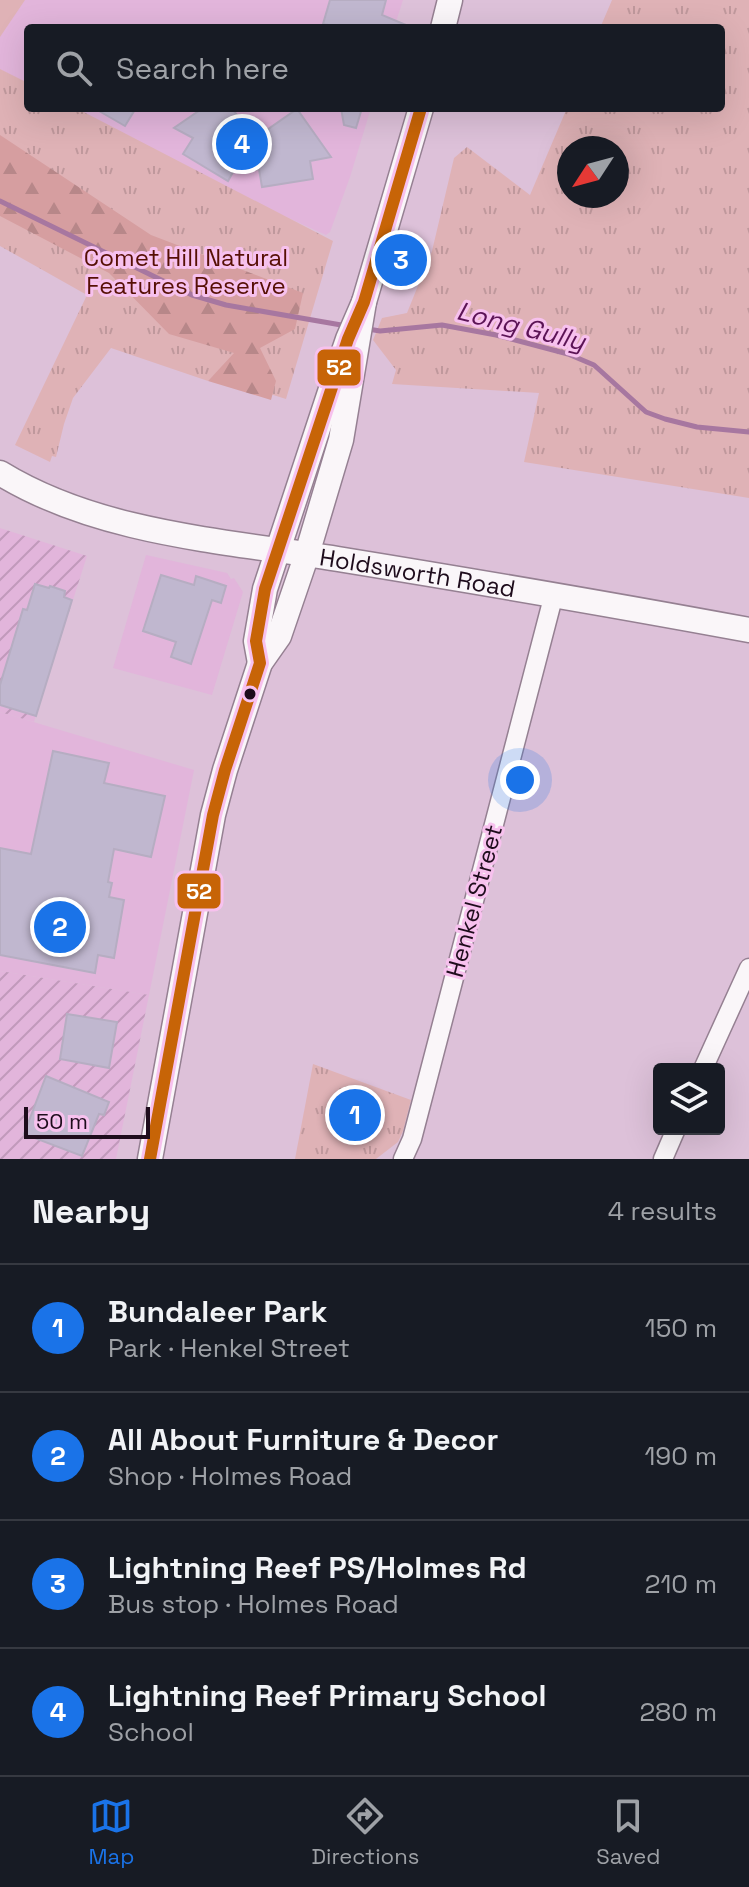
<!DOCTYPE html>
<html lang="en">
<head>
<meta charset="utf-8">
<style>
	:root { --surface:#171b24; --page:#242831; --text:#f1f3f6; --muted:#9ea1a6; --line:#363941; --accent:#1a73e8 }
	body { margin:0; font-family:"Space Grotesk",sans-serif; background:var(--page); color:var(--text) }
	.controls { position:absolute; right:24px; bottom:24px; display:grid; overflow:hidden; border-radius:8px; box-shadow:0 8px 32px #0002 }
	.controls button { width:72px; height:72px; display:grid; place-items:center; padding:0; border:0; border-bottom:2px solid var(--line); background:var(--surface); color:var(--text); font:40px sans-serif }
	.compass { position:absolute; left:557px; top:136px; width:72px; height:72px; border-radius:50%; background:var(--surface); box-shadow:0 8px 32px #0002; rotate:234deg }
	.scale { position:absolute; left:24px; bottom:20px; width:126px; box-sizing:border-box; padding-left:8px; border:4px solid #1e0c1c; border-top:0; font-size:22px; line-height:28px; white-space:nowrap; color:#1e0c1c; -webkit-text-stroke:6px #f7c1ee; paint-order:stroke }
	.you { position:absolute; left:520px; top:780px; width:28px; height:28px; margin:-20px; border:6px solid #fff; border-radius:50%; background:#1a73e8; box-shadow:0 0 0 12px #1a73e833 }
	.badge { display:grid; place-items:center; width:52px; height:52px; border-radius:50%; background:var(--accent); color:#fff; font-size:26px; font-weight:700 }
	.pin { position:absolute; translate:-50% -50%; border:4px solid #fff; box-shadow:0 2px 8px #0006 }
	.list { margin:0; padding:0; list-style:none }
	h2 { display:flex; justify-content:space-between; align-items:center; height:104px; margin:0; padding:0 32px; font-size:34px }
	h2 small { font-size:26px; font-weight:400; color:var(--muted) }
	.list li { display:grid; grid-template-columns:52px 1fr auto; gap:24px; align-items:center; box-sizing:border-box; height:128px; padding:0 32px; border-top:2px solid var(--line) }
	.list b { display:block; font-size:30px; white-space:nowrap }
	.list p { margin:0; font-size:26px; white-space:nowrap; color:var(--muted) }
	.list em { font-size:26px; font-style:normal; color:var(--muted) }
	.icon { flex:none; width:44px; height:44px; fill:none; stroke:currentColor; stroke-width:2; stroke-linecap:round; stroke-linejoin:round }
	.map { position:relative; flex:none; width:749px; height:1159px; overflow:hidden }
	.search { position:absolute; background:var(--surface); box-shadow:0 8px 32px #0002; left:24px; right:24px; top:24px; height:88px; display:flex; align-items:center; gap:20px; box-sizing:border-box; padding:0 28px; border-radius:8px; color:var(--muted); font-size:30px }
	.sheet { height:616px; background:var(--surface) }
	nav { display:flex; justify-content:space-around; align-items:center; box-sizing:border-box; height:112px; border-top:2px solid var(--line); background:var(--surface); font-size:22px; color:var(--muted) }
	nav a { display:grid; justify-items:center; gap:4px }
	nav .on { color:var(--accent) }
	.map>svg:first-child { display:block }
	.built { fill:#e2b5db }
	.industrial { fill:url(#industrial-furrows) }
	.grass { fill:url(#grass-tufts); fill-rule:evenodd }
	.forest { fill:url(#forest-firs) }
	.pitch { fill:#dfb2b6 }
	.lines { fill:none; stroke-linecap:round; stroke-linejoin:round }
	.stream { stroke:#a777a0; stroke-width:5 }
	.building { fill:#c0b7cf; stroke:#b6adc2; stroke-width:2 }
	.street-casing { stroke:#958092; stroke-width:21 }
	.secondary-casing { stroke:#958092; stroke-width:27 }
	.street { stroke:#faf6f9; stroke-width:18 }
	.secondary { stroke:#faf6f9; stroke-width:24 }
	.bus-1-casing { stroke:#f7c1ee; stroke-width:18 }
	.bus-1 { stroke:#c76407; stroke-width:12 }
	.bus-dot { fill:#1e0c1c; stroke:#f7c1ee; stroke-width:3 }
	.labels { text-anchor:middle; dominant-baseline:central; stroke-width:6; stroke-linejoin:round; paint-order:stroke }
	.park-label { font-size:24px; fill:#560f04; stroke:#f7c1ee }
	.street-label { font-size:24px; fill:#1e0c1c; stroke:#f7c1ee }
	.water-label { font-size:26px; font-style:italic; fill:#5b1355; stroke:#f7c1ee }
	.line-badge { stroke:#f7c1ee; stroke-width:3 }
	.badge-label { font-size:22px; text-anchor:middle; font-weight:bold; fill:#fff }
</style>
</head>
<body>
<div class="map">
<svg width="749" height="1159" viewBox="0 0 749 1159">
	<defs>
		<pattern id="industrial-furrows" width="10" height="10" patternUnits="userSpaceOnUse" patternTransform="scale(2)"><rect width="10" height="10" fill="#e2b5db"/><path d="M-1 1l2-2M0 10L10 0M9 11l2-2" fill="none" stroke="#c19abb"/></pattern>
		<pattern id="grass-tufts" width="24" height="20" patternUnits="userSpaceOnUse" patternTransform="scale(2)"><rect width="24" height="20" fill="#dfb2b6"/><path d="M3 7l-1-3M5 7V3M7 7l1-3M15 17l-1-3M17 17v-4M19 17l1-3" fill="none" stroke="#bf989c"/></pattern>
		<pattern id="forest-firs" width="22" height="20" patternUnits="userSpaceOnUse" patternTransform="scale(2)"><rect width="22" height="20" fill="#d69ea0"/><path d="M5 1l3.5 6h-7zM16 11l3.5 6h-7z" fill="#b78789"/></pattern>
	</defs>
	<rect width="100%" height="100%" fill="#ddc1d9"/>
	<g class="built">
		<path d="M 0,0 L 403,0 L 394,28 L 28,28 L 28,101 L 0,90 Z"/>
		<path d="M 44,108 L 371,108 L 350,177 L 330,232 L 326,235 Z"/>
		<path d="M 146,555 L 227,573 L 231,579 L 234,578 L 243,592 L 212,695 L 113,668 Z"/>
		<path d="M 0,712 L 194,770 L 149,995 L 0,971 Z"/>
	</g>
	<g class="industrial">
		<path d="M 0,528 L 87,556 L 34,722 L 0,712 Z"/>
		<path d="M 0,971 L 149,995 L 116,1159 L 0,1159 Z"/>
	</g>
	<g class="grass">
		<path d="M 612,0 L 749,0 L 749,498 L 524,462 L 539,393 L 392,384 L 396,370 L 373,340 L 382,318 L 407,313 L 432,251 L 454,158 L 467,147 L 530,195 L 567,108 L 721,108 L 721,28 L 600,28 ZM 617,148 L 617,196 L 569,196 L 569,148 Z"/>
		<path d="M 0,69 L 28,83 L 28,108 L 76,108 L 333,241 L 286,399 L 213,376 L 208,381 L 111,348 L 73,398 L 64,424 L 56,457 L 52,456 L 50,462 L 15,445 L 87,295 L 0,246 Z"/>
		<path d="M 313,1064 L 411,1100 L 403,1131 L 398,1142 L 376,1159 L 295,1159 Z"/>
	</g>
	<path class="forest" d="M 0,135 L 151,235 L 303,293 L 295,329 L 260,348 L 276,381 L 271,400 L 208,381 L 234,353 L 169,334 L 109,273 L 0,216 Z"/>
	<path class="pitch" d="M 0,0 L 25,0 L 0,37 Z"/>
	<g class="lines">
		<g class="stream">
			<path d="M 0,201 L 192,295 L 226,305 L 347,326"/>
			<path d="M 368,329 L 380,331 L 442,325 L 496,335 L 568,354 L 594,365 L 646,412 L 665,419 L 697,427 L 749,432"/>
		</g>
	</g>
	<g class="building">
		<path d="M 330,0 L 386,0 L 382,15 L 413,28 L 345,28 L 323,24 Z"/>
		<path d="M 94,108 L 136,108 L 125,126 Z"/>
		<path d="M 203,108 L 232,108 L 254,139 L 297,109 L 331,157 L 310,161 L 313,179 L 262,187 L 259,169 L 248,171 L 237,165 L 228,181 L 183,154 L 193,138 L 174,128 Z"/>
		<path d="M 341,108 L 362,108 L 356,128 L 344,125 Z"/>
		<path d="M 161,575 L 194,585 L 196,576 L 226,586 L 221,603 L 212,600 L 191,664 L 171,657 L 176,642 L 143,631 Z"/>
		<path d="M 35,584 L 49,588 L 50,586 L 65,591 L 64,597 L 72,600 L 36,716 L 0,705 L 0,685 L 23,609 L 27,610 Z"/>
		<path d="M 53,751 L 109,763 L 104,783 L 165,796 L 151,857 L 114,849 L 108,882 L 112,883 L 109,897 L 124,900 L 114,958 L 98,955 L 95,973 L 0,955 L 0,848 L 31,854 Z"/>
		<path d="M 67,1014 L 117,1022 L 109,1068 L 60,1059 Z"/>
		<path d="M 46,1076 L 109,1102 L 104,1115 L 99,1114 L 82,1156 L 24,1134 Z"/>
	</g>
	<g class="lines">
		<g class="street-casing">
			<g id="street">
				<path d="M 703,1069 L 749,968"/>
				<path d="M 403,1159 L 412,1139 L 554,594"/>
				<path d="M 663,1159 L 676,1129"/>
			</g>
		</g>
		<g class="secondary-casing">
			<g id="secondary">
				<path d="M 443,28 L 450,0"/>
				<path id="s1" d="M 0,473 C 101,535 229,541 344,560 C 479,582 614,605 749,630"/>
				<path d="M 260,663 L 256,641 L 265,589 L 332,386 L 348,339 L 364,302 L 421,108"/>
				<path d="M 150,1159 L 213,815 L 225,770 L 260,663 L 279,636 L 307,554 L 341,440 L 364,302"/>
			</g>
		</g>
		<use href="#street" class="street"/>
		<use href="#secondary" class="secondary"/>
		<g class="bus-1-casing">
			<path id="bus-1" d="M 150,1159 L 213,815 L 225,770 L 260,663 L 256,641 L 265,589 L 348,339 L 364,302 L 421,108"/>
		</g>
		<use href="#bus-1" class="bus-1"/>
	</g>
	<circle class="bus-dot" cx="250" cy="694" r="7"/>
	<g class="labels">
		<g class="park-label">
			<text x="186" y="257">Comet Hill Natural<tspan x="186" dy="28">Features Reserve</tspan></text>
		</g>
		<g class="street-label">
			<text stroke="none"><textPath href="#s1" startOffset="432">Holdsworth Road</textPath></text>
			<text transform="translate(474 901) rotate(-75)">Henkel Street</text>
		</g>
		<g class="water-label">
			<text transform="translate(521 326) rotate(14)">Long Gully</text>
		</g>
	</g>
	<g class="line-badge">
		<rect x="316" y="348" width="46" height="39" rx="8" fill="#c76407"/>
		<rect x="176" y="872" width="46" height="38" rx="8" fill="#c76407"/>
	</g>
	<g class="badge-label">
		<text x="339" y="375">52</text>
		<text x="199" y="899">52</text>
	</g>
</svg>
<div class="controls">
<button><svg class="icon" aria-label="layers" viewBox="0 0 24 24"><path d="M12 4l9 5-9 5-9-5zM3 14l9 5 9-5"/></svg></button>
</div>
<svg class="compass" viewBox="-18 -18 36 36"><path d="M0-13l5 13h-10z" fill="#e53935"/><path d="M0 13l5-13h-10z" fill="#9ea1a6"/></svg>
<div class="scale">50 m</div>
<div class="you"></div>
<div class="pin badge" style="left:355px;top:1115px">1</div>
<div class="pin badge" style="left:60px;top:927px">2</div>
<div class="pin badge" style="left:401px;top:260px">3</div>
<div class="pin badge" style="left:242px;top:144px">4</div>
<div class="search"><svg class="icon" aria-label="search" viewBox="0 0 24 24"><circle cx="10" cy="10" r="6"/><path d="M15 15l6 6"/></svg>Search here</div>
</div>
<section class="sheet">
<h2>Nearby<small>4 results</small></h2>
<ul class="list">
<li><span class="badge">1</span><div><b>Bundaleer Park</b><p>Park · Henkel Street</p></div><em>150 m</em></li>
<li><span class="badge">2</span><div><b>All About Furniture &amp; Decor</b><p>Shop · Holmes Road</p></div><em>190 m</em></li>
<li><span class="badge">3</span><div><b>Lightning Reef PS/Holmes Rd</b><p>Bus stop · Holmes Road</p></div><em>210 m</em></li>
<li><span class="badge">4</span><div><b>Lightning Reef Primary School</b><p>School</p></div><em>280 m</em></li>
</ul>
</section>
<nav>
<a class="on"><svg class="icon" aria-label="map" viewBox="0 0 24 24"><path d="M3 6l6-2 6 2 6-2v14l-6 2-6-2-6 2zM9 4v14M15 6v14"/></svg>Map</a>
<a><svg class="icon" aria-label="directions" viewBox="0 0 24 24"><path d="M12 3l9 9-9 9-9-9zM9 14v-3h6M13 9l2 2-2 2"/></svg>Directions</a>
<a><svg class="icon" aria-label="saved" viewBox="0 0 24 24"><path d="M7 4h10v16l-5-4-5 4z"/></svg>Saved</a>
</nav>
</body>
</html>
